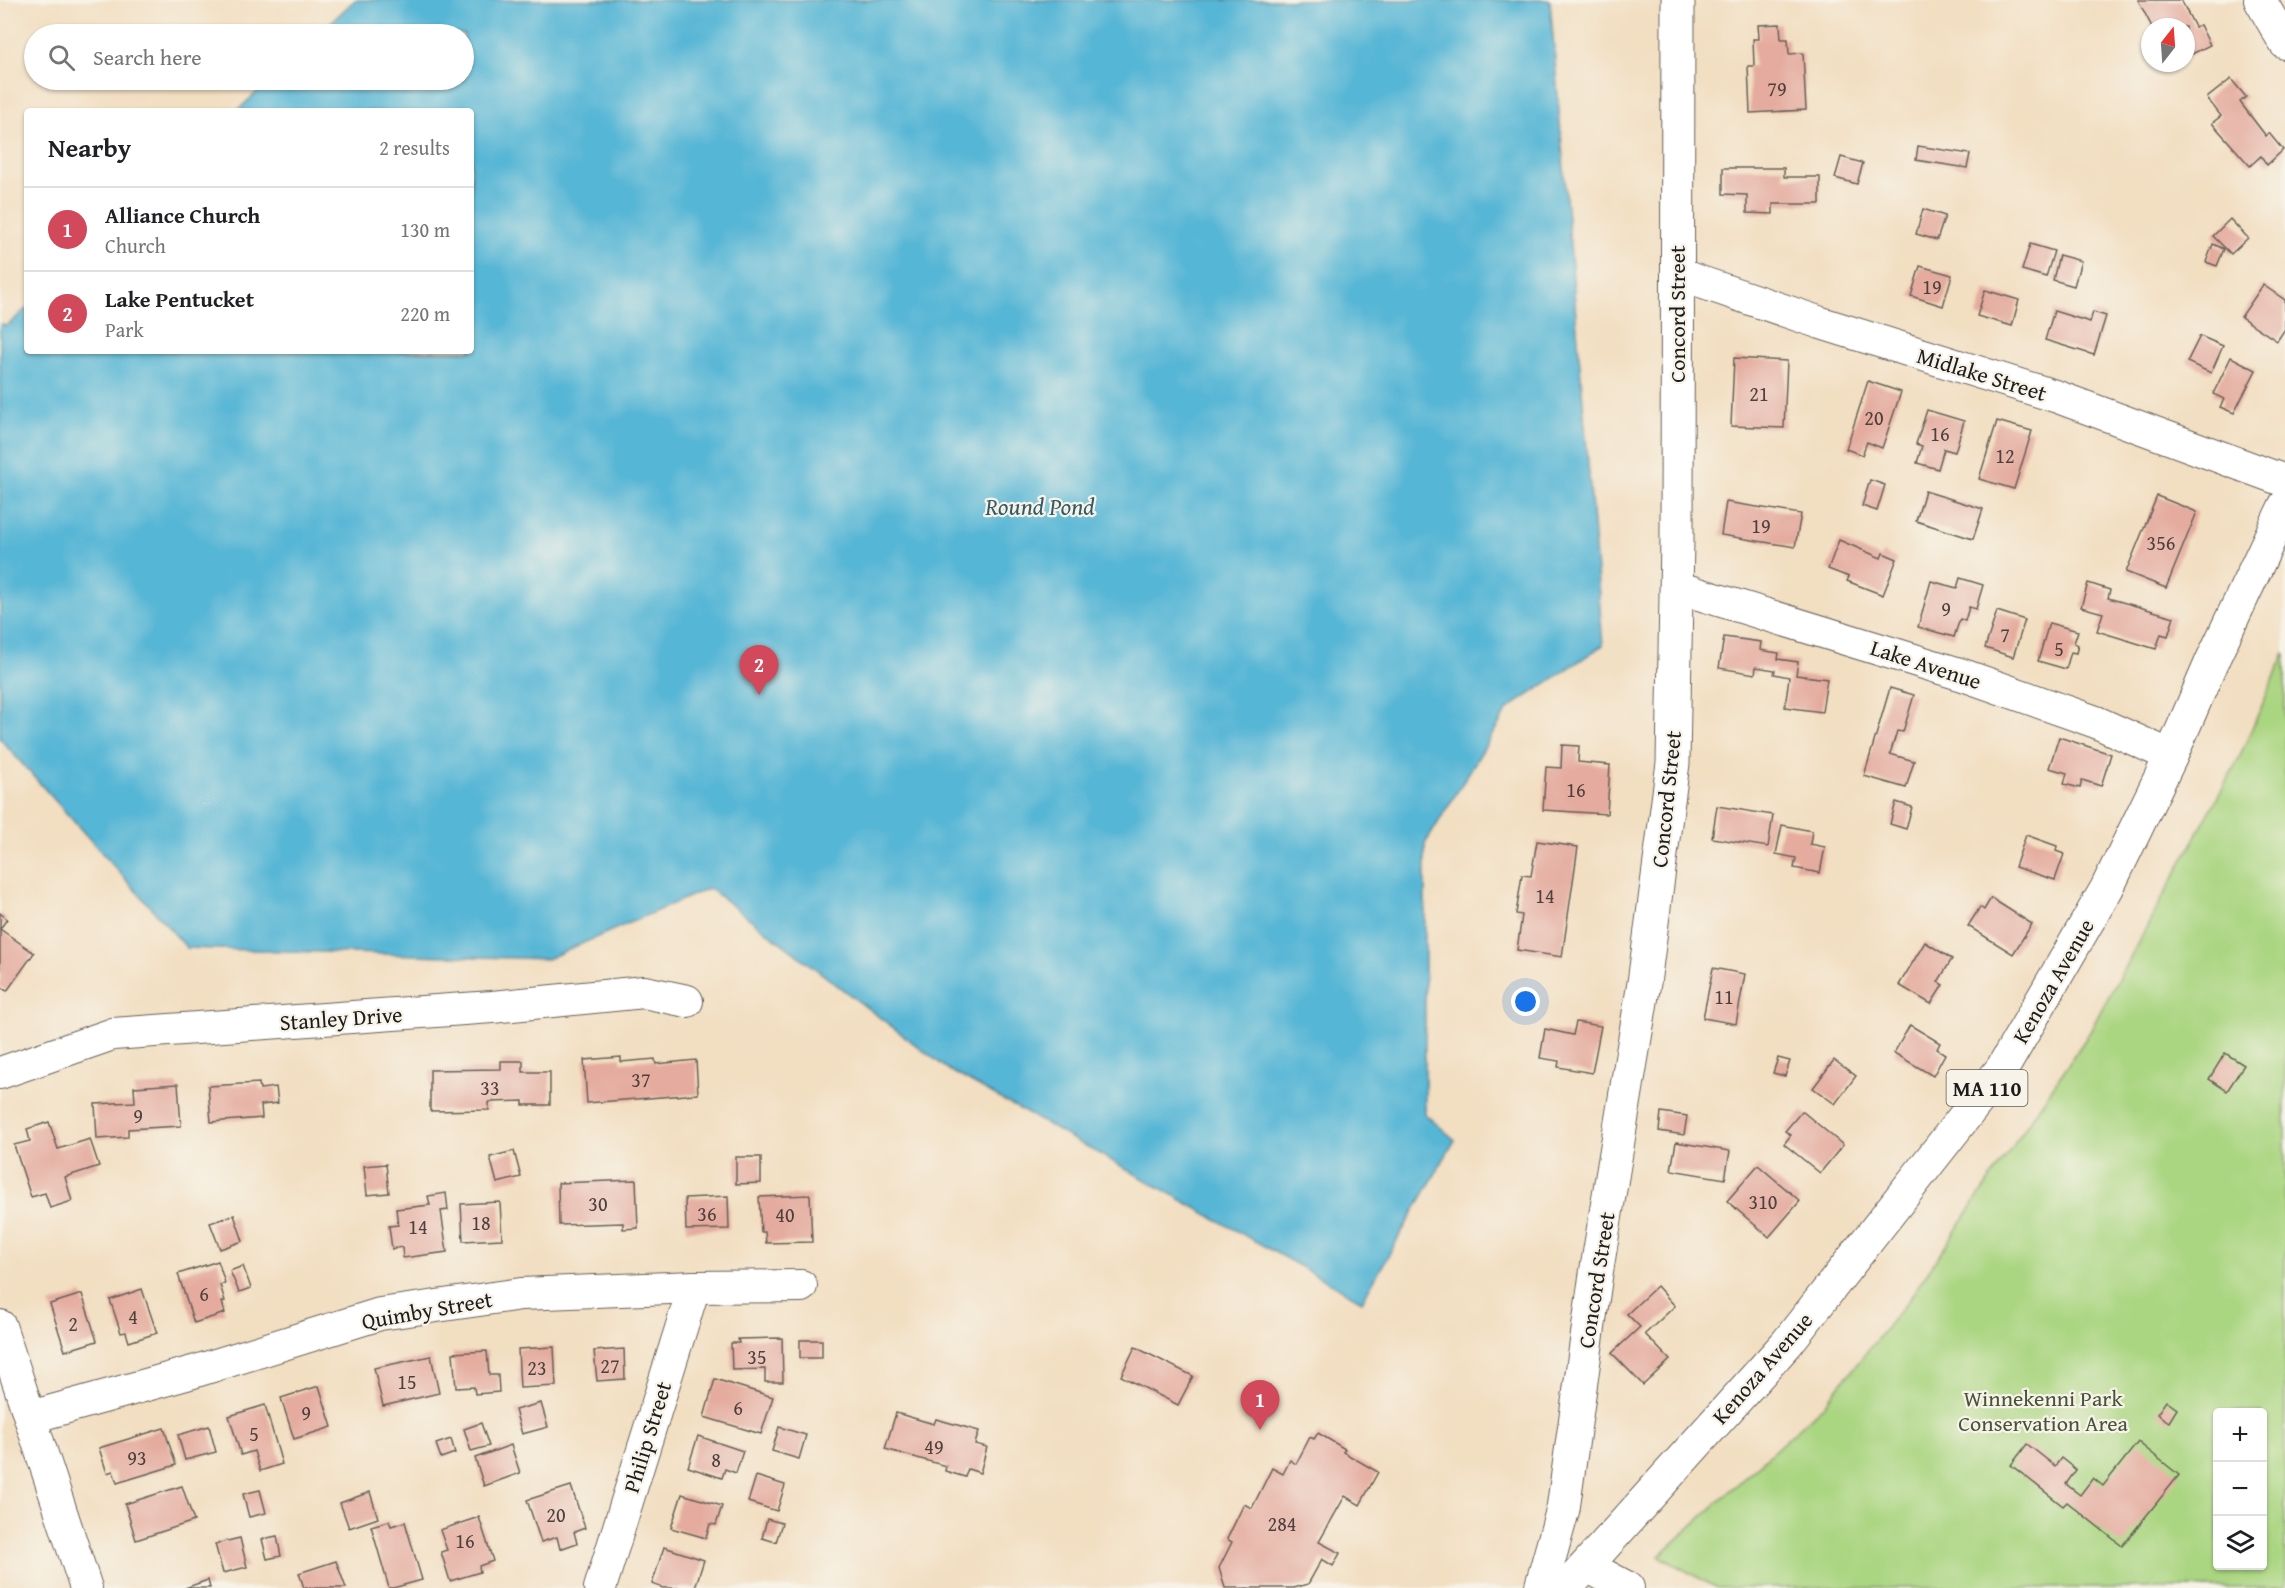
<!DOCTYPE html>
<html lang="en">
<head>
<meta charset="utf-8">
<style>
	:root { --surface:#fff; --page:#f6f6f6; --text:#202124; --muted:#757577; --line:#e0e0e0; --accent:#d1495b }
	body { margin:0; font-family:"Gentium Book Plus",serif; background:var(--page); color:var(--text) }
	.controls { position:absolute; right:18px; bottom:18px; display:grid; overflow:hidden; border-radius:6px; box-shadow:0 2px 4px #0004 }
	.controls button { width:54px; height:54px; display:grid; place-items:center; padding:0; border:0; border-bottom:2px solid var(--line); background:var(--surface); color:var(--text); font:30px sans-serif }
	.compass { position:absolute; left:2141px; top:18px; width:54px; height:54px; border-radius:50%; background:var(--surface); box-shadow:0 2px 4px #0004; rotate:17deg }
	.you { position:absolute; left:1526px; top:1002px; width:21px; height:21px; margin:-15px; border:4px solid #fff; border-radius:50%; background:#1a73e8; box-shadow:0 0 0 9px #1a73e833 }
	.badge { display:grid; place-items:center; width:39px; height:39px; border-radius:50%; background:var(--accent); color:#fff; font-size:20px; font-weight:700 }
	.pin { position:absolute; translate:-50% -50px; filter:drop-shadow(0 2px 3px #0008) }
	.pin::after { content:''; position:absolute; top:32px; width:21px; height:18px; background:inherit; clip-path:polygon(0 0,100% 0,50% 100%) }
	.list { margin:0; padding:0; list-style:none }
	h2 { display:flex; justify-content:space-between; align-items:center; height:78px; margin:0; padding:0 24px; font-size:26px }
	h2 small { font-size:20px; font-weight:400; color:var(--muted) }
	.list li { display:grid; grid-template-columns:39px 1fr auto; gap:18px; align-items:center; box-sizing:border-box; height:84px; padding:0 24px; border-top:2px solid var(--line) }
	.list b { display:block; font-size:22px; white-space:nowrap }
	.list p { margin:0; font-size:20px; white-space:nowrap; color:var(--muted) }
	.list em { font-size:20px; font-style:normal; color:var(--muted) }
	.icon { flex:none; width:33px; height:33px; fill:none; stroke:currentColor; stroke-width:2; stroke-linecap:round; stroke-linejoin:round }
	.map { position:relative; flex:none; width:2285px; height:1588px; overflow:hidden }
	.search { position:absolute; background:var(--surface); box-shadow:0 2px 4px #0004; left:24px; top:24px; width:450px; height:66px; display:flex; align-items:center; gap:15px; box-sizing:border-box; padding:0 21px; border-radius:33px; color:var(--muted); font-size:22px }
	.panel { position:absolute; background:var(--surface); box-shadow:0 2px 4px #0004; left:24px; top:108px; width:450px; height:246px; border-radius:6px }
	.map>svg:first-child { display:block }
	.green { fill:#aad581; stroke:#63784e; stroke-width:1.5; fill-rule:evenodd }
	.water { fill:#56b6d5; stroke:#396978; stroke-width:1.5 }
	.building { fill:#e4ab9e }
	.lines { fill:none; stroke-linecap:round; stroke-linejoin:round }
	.minor-casing { stroke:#676056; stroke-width:34 }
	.major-casing { stroke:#676056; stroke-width:35 }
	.minor { stroke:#fff; stroke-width:32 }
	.major { stroke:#fff; stroke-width:33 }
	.labels { text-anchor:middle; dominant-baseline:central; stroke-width:4.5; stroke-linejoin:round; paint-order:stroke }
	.number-label { font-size:20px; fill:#4e403c }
	.shield { fill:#f7f3e8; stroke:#5e5c59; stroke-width:1.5 }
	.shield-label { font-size:21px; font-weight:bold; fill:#1c1c1c }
	.street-label { font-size:22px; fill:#1c1c1c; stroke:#f7f3e8 }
	.park-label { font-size:22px; fill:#47543a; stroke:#f7f3e8 }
	.water-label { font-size:24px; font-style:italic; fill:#335a66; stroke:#f7f3e8 }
</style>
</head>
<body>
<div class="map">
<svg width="2285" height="1588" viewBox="0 0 2285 1588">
	<rect width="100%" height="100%" fill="#f7f3e8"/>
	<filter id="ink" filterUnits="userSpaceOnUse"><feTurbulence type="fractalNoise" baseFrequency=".0167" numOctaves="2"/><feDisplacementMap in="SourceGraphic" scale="12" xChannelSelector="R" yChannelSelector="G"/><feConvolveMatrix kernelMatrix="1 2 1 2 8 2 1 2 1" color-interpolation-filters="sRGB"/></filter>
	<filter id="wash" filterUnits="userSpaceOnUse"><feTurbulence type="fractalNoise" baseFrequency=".008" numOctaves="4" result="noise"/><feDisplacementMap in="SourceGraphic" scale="24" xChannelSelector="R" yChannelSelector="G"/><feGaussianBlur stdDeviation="1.35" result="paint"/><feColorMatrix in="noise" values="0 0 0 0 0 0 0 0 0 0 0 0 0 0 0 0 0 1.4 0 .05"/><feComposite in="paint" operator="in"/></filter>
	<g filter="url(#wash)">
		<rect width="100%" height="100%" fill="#f2dec1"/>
		<path class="green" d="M 2285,653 L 2285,1588 L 1717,1588 L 1659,1556 L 1824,1405 L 1910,1298 L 2086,1038 L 2239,758 ZM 2218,1412 L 2262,1412 L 2262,1566 L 2218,1566 Z"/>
		<path class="water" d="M 355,0 L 1550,0 L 1603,645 L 1508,709 L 1425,844 L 1425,1114 L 1455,1140 L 1362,1301 L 949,1070 L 709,888 L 547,959 L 187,948 L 0,739 L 0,324 L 7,326 L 27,308 L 27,351 L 471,351 L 471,111 L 237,111 L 270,80 L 464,80 L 464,34 L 318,34 Z"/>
		<g id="blocks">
			<g class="building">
				<path d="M 2138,0 L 2181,0 L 2195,27 L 2200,25 L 2210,45 L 2186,57 L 2186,27 L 2152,27 Z"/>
				<path d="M 1780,24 L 1781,39 L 1788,39 L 1789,54 L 1803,53 L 1806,110 L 1750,113 L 1748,66 L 1754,66 L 1753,39 L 1759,39 L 1758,25 Z"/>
				<path d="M 2231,79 L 2246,97 L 2240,102 L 2266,136 L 2269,133 L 2283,150 L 2267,165 L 2261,156 L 2250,166 L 2212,123 L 2221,116 L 2207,98 Z"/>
				<path d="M 1918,146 L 1970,154 L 1967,168 L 1916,160 Z"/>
				<path d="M 1841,157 L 1863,163 L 1857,184 L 1835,178 Z"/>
				<path d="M 1723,168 L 1784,168 L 1784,177 L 1820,177 L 1820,204 L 1773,204 L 1773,214 L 1747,213 L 1747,195 L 1723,194 Z"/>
				<path d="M 1923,209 L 1945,216 L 1937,240 L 1916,234 Z"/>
				<path d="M 2230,219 L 2248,238 L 2231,254 L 2213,236 Z"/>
				<path d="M 2030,244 L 2054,251 L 2046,277 L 2022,270 Z"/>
				<path d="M 2213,244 L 2224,249 L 2217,266 L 2206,262 Z"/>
				<path d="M 2059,255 L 2081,261 L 2074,286 L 2053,280 Z"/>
				<path d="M 1920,266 L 1952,275 L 1943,306 L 1911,296 Z"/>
				<path d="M 2263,285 L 2285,300 L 2285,329 L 2277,341 L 2241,317 Z"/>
				<path d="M 1985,290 L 2019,300 L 2012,326 L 1977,316 Z"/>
				<path d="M 2054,311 L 2090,322 L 2093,312 L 2106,316 L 2094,355 L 2045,340 Z"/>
				<path d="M 2200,336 L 2223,346 L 2211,373 L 2187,362 Z"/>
				<path d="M 2231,357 L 2256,370 L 2234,413 L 2220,407 L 2224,399 L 2213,394 Z"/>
				<path d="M 1734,358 L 1787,361 L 1784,428 L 1731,426 Z"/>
				<path d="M 1868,381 L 1901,392 L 1882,448 L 1867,442 L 1862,455 L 1846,449 Z"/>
				<path d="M 1927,410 L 1964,421 L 1955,452 L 1944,449 L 1938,469 L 1917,463 L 1922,446 L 1916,444 Z"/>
				<path d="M 1997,421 L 2032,431 L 2014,489 L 1979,479 Z"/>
				<path d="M 1870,480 L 1885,485 L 1877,511 L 1862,506 Z"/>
				<path d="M 1925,491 L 1983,509 L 1973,539 L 1916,521 Z"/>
				<path d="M 2157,496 L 2197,512 L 2166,588 L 2126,572 Z"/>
				<path d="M 1726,502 L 1801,514 L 1795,547 L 1721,535 Z"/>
				<path d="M 1839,540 L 1881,558 L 1883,553 L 1897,559 L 1883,595 L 1847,581 L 1849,577 L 1828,569 Z"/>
				<path d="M 1960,578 L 1983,585 L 1976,609 L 1969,607 L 1965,621 L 1960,619 L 1954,637 L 1918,627 L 1931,581 L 1957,588 Z"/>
				<path d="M 2088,583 L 2110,590 L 2108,598 L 2174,617 L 2168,636 L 2161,634 L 2156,649 L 2097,631 L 2103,613 L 2081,607 Z"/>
				<path d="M 1997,611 L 2025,620 L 2013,657 L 1985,648 Z"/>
				<path d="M 2049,623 L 2078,631 L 2074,643 L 2078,645 L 2076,653 L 2071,652 L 2066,669 L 2038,661 Z"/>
				<path d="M 1724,637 L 1761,642 L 1760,650 L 1779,653 L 1778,659 L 1798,662 L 1796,675 L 1827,679 L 1822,712 L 1785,707 L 1789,677 L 1774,674 L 1775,670 L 1756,667 L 1755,674 L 1719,668 Z"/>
				<path d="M 1890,688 L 1914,695 L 1903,732 L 1897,731 L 1890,754 L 1914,761 L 1906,788 L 1864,776 Z"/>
				<path d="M 2059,737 L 2111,754 L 2101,786 L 2082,780 L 2080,788 L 2064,784 L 2067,773 L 2049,768 Z"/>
				<path d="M 1562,745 L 1579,746 L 1578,762 L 1610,765 L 1607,814 L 1543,810 L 1546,767 L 1561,768 Z"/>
				<path d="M 1896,802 L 1912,807 L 1906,829 L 1890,824 Z"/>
				<path d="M 1717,806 L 1773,815 L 1768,847 L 1712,838 Z"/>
				<path d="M 1782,825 L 1812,831 L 1810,844 L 1825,847 L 1820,873 L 1794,868 L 1796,858 L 1776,854 Z"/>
				<path d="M 2026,835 L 2057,846 L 2056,851 L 2064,854 L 2055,880 L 2015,867 Z"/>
				<path d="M 1537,841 L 1578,847 L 1562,957 L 1517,950 L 1522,915 L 1516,914 L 1522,875 L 1531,876 Z"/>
				<path d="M 1991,898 L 2032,924 L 2013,954 L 1968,926 L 1980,907 L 1984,910 Z"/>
				<path d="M 0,913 L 7,919 L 0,929 Z"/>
				<path d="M 0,929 L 34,953 L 7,991 L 0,987 Z"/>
				<path d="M 1925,942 L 1952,959 L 1938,982 L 1943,985 L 1931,1004 L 1899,985 Z"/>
				<path d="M 1713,968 L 1745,974 L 1736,1024 L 1703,1018 Z"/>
				<path d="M 1576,1022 L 1601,1026 L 1592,1073 L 1558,1067 L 1559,1061 L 1540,1058 L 1545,1029 L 1573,1035 Z"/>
				<path d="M 1910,1025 L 1940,1043 L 1937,1049 L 1945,1054 L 1933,1076 L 1894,1053 Z"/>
				<path d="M 2225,1053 L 2244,1065 L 2227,1091 L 2209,1079 Z"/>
				<path d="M 621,1057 L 621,1062 L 655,1059 L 656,1064 L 696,1060 L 698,1094 L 587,1103 L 584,1060 Z"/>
				<path d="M 1778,1058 L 1790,1061 L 1785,1076 L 1773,1073 Z"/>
				<path d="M 1834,1060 L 1856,1076 L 1835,1104 L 1813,1088 Z"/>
				<path d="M 501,1061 L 523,1061 L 523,1072 L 550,1072 L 550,1105 L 523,1105 L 523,1101 L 489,1102 L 489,1110 L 430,1111 L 430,1070 L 501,1069 Z"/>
				<path d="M 259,1083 L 260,1089 L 276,1087 L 278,1103 L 261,1105 L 262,1118 L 211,1122 L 208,1086 Z"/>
				<path d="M 178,1084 L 181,1126 L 128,1129 L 128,1137 L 97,1139 L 95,1104 L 135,1102 L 134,1087 Z"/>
				<path d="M 1802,1111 L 1843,1145 L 1820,1173 L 1784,1144 L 1791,1135 L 1785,1131 Z"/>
				<path d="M 1661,1112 L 1687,1116 L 1684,1135 L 1659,1131 Z"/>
				<path d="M 49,1122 L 58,1149 L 90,1139 L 99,1166 L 65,1177 L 72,1201 L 50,1208 L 45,1193 L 31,1197 L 14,1145 L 30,1141 L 27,1129 Z"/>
				<path d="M 1676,1142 L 1730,1151 L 1725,1179 L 1671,1170 Z"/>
				<path d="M 514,1151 L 521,1177 L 497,1183 L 490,1157 Z"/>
				<path d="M 736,1157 L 761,1157 L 761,1183 L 736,1184 Z"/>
				<path d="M 386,1164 L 389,1193 L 367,1195 L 364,1166 Z"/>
				<path d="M 1758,1165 L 1800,1201 L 1769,1237 L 1727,1201 Z"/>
				<path d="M 636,1180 L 638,1228 L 623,1229 L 623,1223 L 559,1225 L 558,1183 Z"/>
				<path d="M 446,1193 L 448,1210 L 441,1211 L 447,1252 L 403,1258 L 402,1247 L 392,1249 L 389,1226 L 398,1225 L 396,1209 L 430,1205 L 428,1196 Z"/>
				<path d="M 810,1195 L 812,1242 L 766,1243 L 765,1232 L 761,1232 L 759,1197 Z"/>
				<path d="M 728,1196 L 729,1229 L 686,1230 L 685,1198 Z"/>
				<path d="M 500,1202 L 502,1239 L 463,1241 L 461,1204 Z"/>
				<path d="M 234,1215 L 243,1241 L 220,1249 L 210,1223 Z"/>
				<path d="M 218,1261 L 225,1283 L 220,1285 L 225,1301 L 222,1302 L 225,1313 L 194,1323 L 178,1274 Z"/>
				<path d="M 243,1266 L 251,1288 L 239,1292 L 230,1271 Z"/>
				<path d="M 1657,1286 L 1675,1306 L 1645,1334 L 1670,1360 L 1643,1385 L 1612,1353 L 1640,1327 L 1627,1314 Z"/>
				<path d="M 142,1289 L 157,1333 L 129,1342 L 126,1332 L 121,1333 L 110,1300 Z"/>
				<path d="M 82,1294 L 97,1341 L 65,1351 L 50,1304 Z"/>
				<path d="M 782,1338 L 783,1382 L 765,1382 L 765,1369 L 732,1370 L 731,1343 L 739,1343 L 738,1339 Z"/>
				<rect x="800" y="1340" width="22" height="18"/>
				<path d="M 554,1347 L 556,1386 L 520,1388 L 518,1349 Z"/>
				<path d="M 1135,1347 L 1193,1376 L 1178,1405 L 1121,1376 Z"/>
				<path d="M 624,1349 L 625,1379 L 597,1381 L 594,1351 Z"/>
				<path d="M 487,1351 L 489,1375 L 498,1375 L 499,1392 L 475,1394 L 474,1387 L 456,1388 L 453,1353 Z"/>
				<path d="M 431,1356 L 439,1393 L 383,1406 L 374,1368 Z"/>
				<path d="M 715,1379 L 773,1397 L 761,1434 L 704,1417 Z"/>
				<path d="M 319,1386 L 332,1427 L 294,1439 L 281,1398 Z"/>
				<path d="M 2166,1401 L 2177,1409 L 2169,1422 L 2157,1414 Z"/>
				<path d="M 541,1403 L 548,1427 L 522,1434 L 515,1410 Z"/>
				<path d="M 265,1405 L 282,1464 L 260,1471 L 254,1451 L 241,1455 L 229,1416 Z"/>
				<path d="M 896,1413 L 934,1424 L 936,1419 L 979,1431 L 975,1444 L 987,1447 L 980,1473 L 968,1469 L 965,1477 L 945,1471 L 946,1466 L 885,1449 Z"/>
				<path d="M 481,1423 L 489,1446 L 471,1451 L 464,1429 Z"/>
				<path d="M 209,1426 L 216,1452 L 185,1460 L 178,1435 Z"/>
				<path d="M 779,1427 L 806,1435 L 799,1459 L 772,1451 Z"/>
				<path d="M 164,1428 L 176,1465 L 117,1483 L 113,1471 L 107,1473 L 99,1448 Z"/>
				<path d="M 1318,1433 L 1345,1449 L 1343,1452 L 1378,1472 L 1360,1505 L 1345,1496 L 1319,1542 L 1340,1553 L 1333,1566 L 1322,1559 L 1308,1584 L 1294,1588 L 1225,1588 L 1219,1568 L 1232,1542 L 1227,1539 L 1244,1504 L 1252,1508 L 1272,1468 L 1283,1474 L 1290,1460 L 1296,1464 L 1310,1437 L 1314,1439 Z"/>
				<path d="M 698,1436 L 743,1451 L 736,1473 L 725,1469 L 722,1478 L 688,1467 Z"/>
				<path d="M 451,1439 L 455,1453 L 441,1458 L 436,1444 Z"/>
				<path d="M 2138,1442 L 2179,1475 L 2122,1546 L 2067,1502 L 2063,1506 L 2011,1465 L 2027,1444 L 2055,1466 L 2061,1458 L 2076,1470 L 2066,1484 L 2080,1495 L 2093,1478 L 2103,1486 Z"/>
				<path d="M 511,1445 L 520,1473 L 484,1486 L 475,1458 Z"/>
				<path d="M 756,1476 L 785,1485 L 777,1511 L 748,1502 Z"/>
				<path d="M 182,1486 L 194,1521 L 136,1540 L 125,1504 Z"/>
				<path d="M 571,1486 L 585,1528 L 574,1532 L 577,1543 L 560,1549 L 557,1537 L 541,1542 L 527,1500 Z"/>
				<path d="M 260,1490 L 266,1513 L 249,1517 L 243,1494 Z"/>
				<path d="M 370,1492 L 378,1518 L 349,1528 L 340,1503 Z"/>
				<path d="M 682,1494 L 722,1506 L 716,1525 L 710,1524 L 706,1538 L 671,1528 Z"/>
				<path d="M 479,1517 L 493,1561 L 479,1566 L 480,1572 L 450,1581 L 441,1552 L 447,1550 L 440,1530 Z"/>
				<path d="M 767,1519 L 782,1523 L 776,1542 L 762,1538 Z"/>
				<path d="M 389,1521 L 391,1526 L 405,1522 L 422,1580 L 393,1588 L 389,1588 L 371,1526 Z"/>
				<path d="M 277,1536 L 281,1556 L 267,1559 L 262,1539 Z"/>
				<path d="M 240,1538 L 247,1567 L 223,1573 L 215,1544 Z"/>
				<path d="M 664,1547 L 704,1560 L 695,1588 L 663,1588 L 652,1584 Z"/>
				<path d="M 336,1561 L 346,1588 L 304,1588 L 299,1573 Z"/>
				<path d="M 208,1580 L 210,1588 L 185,1588 Z"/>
			</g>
		</g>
	</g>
	<g filter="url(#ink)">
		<use href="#blocks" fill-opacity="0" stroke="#676056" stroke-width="1.5"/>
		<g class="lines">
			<g class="minor-casing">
				<g id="minor">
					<path d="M 2260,0 L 2285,43"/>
					<path d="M 1677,274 L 1821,323 L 2058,397 L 2285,481"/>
					<path d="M 1676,587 L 1963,675 L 2096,722 L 2171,756"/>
					<path d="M 0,1073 L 113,1034 L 492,1007 L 644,992 L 687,1001"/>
					<path d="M 0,1326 L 86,1588"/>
					<path d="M 31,1417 L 193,1372 L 380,1314 L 521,1294 L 694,1287 L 801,1286"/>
					<path d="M 1587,1566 L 1628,1588"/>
					<path d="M 600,1588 L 694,1287"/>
				</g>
			</g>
			<g class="major-casing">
				<g id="major">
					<path d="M 1541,1588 L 1563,1509 L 1596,1274 L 1644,983 L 1673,763 L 1677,539 L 1678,0"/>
					<path d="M 1566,1588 L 1787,1343 L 2002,1069 L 2107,888 L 2171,756 L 2212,661 L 2285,506"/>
				</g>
			</g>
			<use href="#minor" class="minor"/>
			<use href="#major" class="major"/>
		</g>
	</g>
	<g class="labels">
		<g class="number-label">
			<text x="1777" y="88">79</text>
			<text x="1932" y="286">19</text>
			<text x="1759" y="393">21</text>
			<text x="1874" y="417">20</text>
			<text x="1940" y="433">16</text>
			<text x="2005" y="455">12</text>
			<text x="1761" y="525">19</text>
			<text x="2161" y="542">356</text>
			<text x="1946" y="608">9</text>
			<text x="2005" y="634">7</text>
			<text x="2059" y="648">5</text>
			<text x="1576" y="789">16</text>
			<text x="1545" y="895">14</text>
			<text x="1724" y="996">11</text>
			<text x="641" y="1079">37</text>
			<text x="490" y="1087">33</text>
			<text x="138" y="1115">9</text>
			<text x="1763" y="1201">310</text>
			<text x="598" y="1203">30</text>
			<text x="707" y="1213">36</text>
			<text x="785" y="1214">40</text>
			<text x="481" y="1222">18</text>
			<text x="418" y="1226">14</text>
			<text x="204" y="1293">6</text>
			<text x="133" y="1316">4</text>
			<text x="73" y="1323">2</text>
			<text x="757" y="1356">35</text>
			<text x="610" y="1365">27</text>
			<text x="537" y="1367">23</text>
			<text x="407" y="1381">15</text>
			<text x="738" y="1407">6</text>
			<text x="306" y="1412">9</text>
			<text x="254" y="1433">5</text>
			<text x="934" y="1446">49</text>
			<text x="137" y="1457">93</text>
			<text x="716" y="1459">8</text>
			<text x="556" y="1514">20</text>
			<text x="1282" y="1523">284</text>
			<text x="465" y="1540">16</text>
		</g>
		<rect class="shield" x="1946.5" y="1070" width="81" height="36" rx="4.5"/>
		<g class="shield-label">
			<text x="1987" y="1088">MA 110</text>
		</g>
		<g class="street-label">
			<text transform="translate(1677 314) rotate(-90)">Concord Street</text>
			<text transform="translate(1982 374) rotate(17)">Midlake Street</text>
			<text transform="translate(1926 664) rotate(18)">Lake Avenue</text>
			<text transform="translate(1666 799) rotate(-84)">Concord Street</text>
			<text transform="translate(2053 981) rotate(-60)">Kenoza Avenue</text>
			<text transform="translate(341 1018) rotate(-4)">Stanley Drive</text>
			<text transform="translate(1596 1280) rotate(-81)">Concord Street</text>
			<text transform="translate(427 1310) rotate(-10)">Quimby Street</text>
			<text transform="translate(1762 1368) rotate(-49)">Kenoza Avenue</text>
			<text transform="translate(647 1437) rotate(-73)">Philip Street</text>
		</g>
		<g class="park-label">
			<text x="2043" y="1398">Winnekenni Park<tspan x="2043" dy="25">Conservation Area</tspan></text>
		</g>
		<g class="water-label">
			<text x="1040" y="506">Round Pond</text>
		</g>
	</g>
</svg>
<div class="controls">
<button>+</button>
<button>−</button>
<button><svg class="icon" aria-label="layers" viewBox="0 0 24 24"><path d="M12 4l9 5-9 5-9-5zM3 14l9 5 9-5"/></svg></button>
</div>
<svg class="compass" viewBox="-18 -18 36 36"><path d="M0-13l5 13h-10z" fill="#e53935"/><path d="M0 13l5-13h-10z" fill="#757577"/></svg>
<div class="you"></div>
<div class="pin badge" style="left:1260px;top:1430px">1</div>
<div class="pin badge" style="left:759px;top:695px">2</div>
<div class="search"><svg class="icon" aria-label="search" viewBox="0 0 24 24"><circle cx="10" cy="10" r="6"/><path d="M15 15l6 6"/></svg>Search here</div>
<section class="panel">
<h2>Nearby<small>2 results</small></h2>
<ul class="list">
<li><span class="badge">1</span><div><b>Alliance Church</b><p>Church</p></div><em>130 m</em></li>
<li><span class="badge">2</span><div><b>Lake Pentucket</b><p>Park</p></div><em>220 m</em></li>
</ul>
</section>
</div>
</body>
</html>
